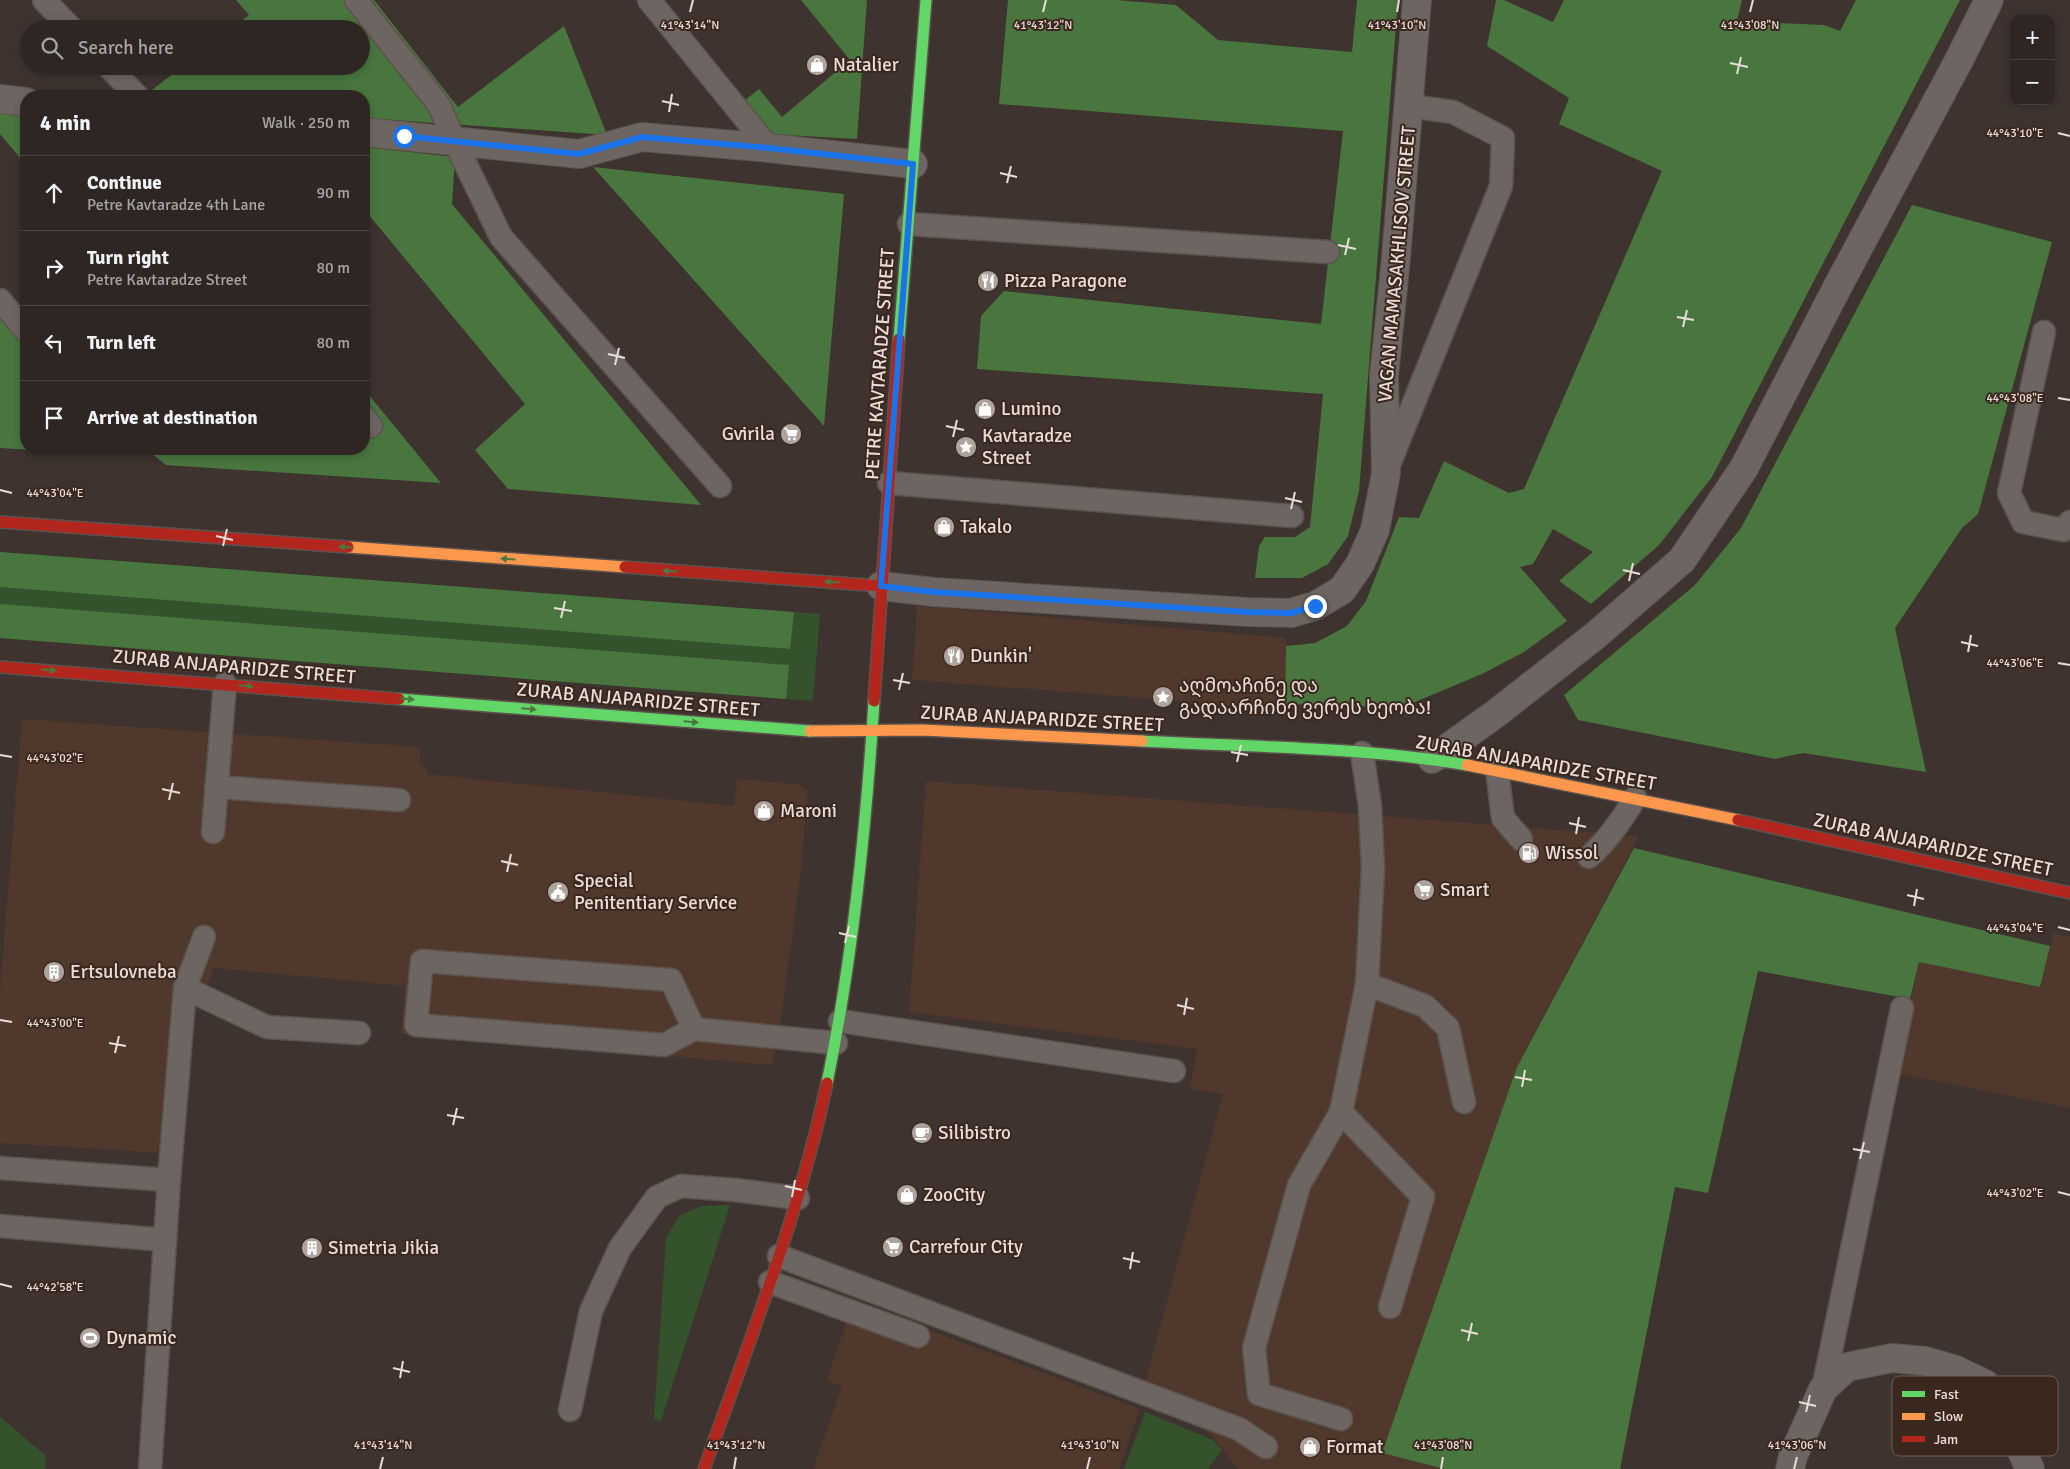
<!DOCTYPE html>
<html lang="en">
<head>
<meta charset="utf-8">
<style>
	:root { --surface:#2e2622; --page:#362e2a; --text:#f1f3f6; --muted:#a7a5a5; --line:#494340 }
	body { margin:0; font-family:Signika,"Noto Sans Georgian",sans-serif; background:var(--page); color:var(--text) }
	.controls { position:absolute; right:15px; top:15px; display:grid; overflow:hidden; border-radius:10px; box-shadow:0 2px 8px #0003 }
	.controls button { width:45px; height:45px; display:grid; place-items:center; padding:0; border:0; border-bottom:1px solid var(--line); background:var(--surface); color:var(--text); font:25px sans-serif }
	.stop { position:absolute; width:15px; height:15px; margin:-11px; border:4px solid #1a73e8; border-radius:50%; background:#fff }
	.stop.end { background:#1a73e8; border-color:#fff; box-shadow:0 1px 5px #0008 }
	.list { margin:0; padding:0; list-style:none }
	h2 { display:flex; justify-content:space-between; align-items:center; height:65px; margin:0; padding:0 20px; font-size:21px }
	h2 small { font-size:16px; font-weight:400; color:var(--muted) }
	.list li { display:grid; grid-template-columns:32px 1fr auto; gap:15px; align-items:center; box-sizing:border-box; height:75px; padding:0 20px; border-top:1px solid var(--line) }
	.list b { display:block; font-size:19px; white-space:nowrap }
	.list p { margin:0; font-size:16px; white-space:nowrap; color:var(--muted) }
	.list em { font-size:16px; font-style:normal; color:var(--muted) }
	.icon { flex:none; width:28px; height:28px; fill:none; stroke:currentColor; stroke-width:2; stroke-linecap:round; stroke-linejoin:round }
	.map { position:relative; flex:none; width:2070px; height:1469px; overflow:hidden }
	.search { position:absolute; background:var(--surface); box-shadow:0 2px 8px #0003; left:20px; top:20px; width:350px; height:55px; display:flex; align-items:center; gap:12px; box-sizing:border-box; padding:0 18px; border-radius:28px; color:var(--muted); font-size:19px }
	.panel { position:absolute; background:var(--surface); box-shadow:0 2px 8px #0003; left:20px; top:90px; width:350px; height:365px; border-radius:20px }
	.map>svg:first-child { display:block }
	.built { fill:#50382c }
	.green { fill:#34522c }
	.forest { fill:#48763e }
	.lines { fill:none; stroke-linecap:round; stroke-linejoin:round }
	.lane-casing { stroke:#5c524d; stroke-width:25 }
	.street-casing { stroke:#5c524d; stroke-width:30 }
	.fast-casing { stroke:#5c524d; stroke-width:14 }
	.slow-casing { stroke:#5c524d; stroke-width:14 }
	.jam-casing { stroke:#5c524d; stroke-width:14 }
	.lane { stroke:#6d6561; stroke-width:22 }
	.street { stroke:#6d6561; stroke-width:28 }
	.fast { stroke:#63d668; stroke-width:11 }
	.slow { stroke:#ff974d; stroke-width:11 }
	.jam { stroke:#b3261e; stroke-width:11 }
	.oneway { fill:#4c763f }
	.route { stroke:#1a73e8; stroke-width:6 }
	.ticks { fill:none; stroke:#eaddd7; stroke-width:2 }
	.labels { text-anchor:middle; dominant-baseline:central; stroke-width:4; stroke-linejoin:round; paint-order:stroke }
	.poi-label { font-size:19px; fill:#eaddd7; stroke:#3a271e; text-anchor:start }
	.street-label { font-size:19px; fill:#eaddd7; stroke:#3a271e }
	.key { fill:#3a271e; stroke:#6f5e56; stroke-width:1 }
	.key-label { font-size:14px; fill:#eaddd7 }
	.ticks-label { font-size:12px; text-anchor:middle; fill:#eaddd7; stroke:#3a271e; stroke-width:4; stroke-linejoin:round; paint-order:stroke }
</style>
</head>
<body>
<div class="map">
<svg width="2070" height="1469" viewBox="0 0 2070 1469">
	<rect width="100%" height="100%" fill="#3e332e"/>
	<g class="built">
		<path d="M 917,606 L 1286,638 L 1285,709 L 912,680 Z"/>
		<path d="M 22,719 L 421,747 L 420,766 L 427,767 L 427,774 L 734,806 L 737,779 L 796,784 L 808,790 L 801,870 L 781,1020 L 772,1065 L 401,1034 L 405,986 L 214,968 L 193,1020 L 182,1154 L 0,1143 L 0,989 Z"/>
		<path d="M 926,781 L 1639,836 L 1517,1067 L 1383,1453 L 1445,1469 L 1238,1469 L 1212,1436 L 1145,1383 L 1223,1094 L 1190,1089 L 1197,1049 L 909,1012 Z"/>
		<path d="M 2053,933 L 2070,937 L 2070,1108 L 1896,1073 L 1919,962 L 2040,987 Z"/>
		<path d="M 854,1302 L 1140,1409 L 1119,1469 L 813,1469 L 842,1386 L 826,1380 Z"/>
	</g>
	<g class="green">
		<path d="M 0,552 L 820,614 L 813,701 L 0,638 Z"/>
		<path d="M 730,1205 L 661,1421 L 654,1420 L 666,1238 L 679,1216 L 701,1206 Z"/>
		<path d="M 1145,1412 L 1213,1440 L 1222,1450 L 1208,1469 L 1124,1469 Z"/>
		<path d="M 0,1417 L 46,1456 L 45,1469 L 0,1469 Z"/>
	</g>
	<g class="forest">
		<path d="M 236,0 L 374,0 L 458,107 L 564,26 L 607,135 L 364,118 L 364,96 L 162,96 L 152,90 L 183,66 L 361,66 L 361,29 L 231,29 L 249,15 Z"/>
		<path d="M 801,0 L 867,0 L 857,139 L 768,134 L 739,105 L 759,89 L 782,117 L 850,60 Z"/>
		<path d="M 1008,0 L 1116,0 L 1176,5 L 1218,40 L 1352,52 L 1357,0 L 1398,0 L 1359,491 L 1348,536 L 1328,564 L 1302,578 L 1255,578 L 1259,546 L 1265,537 L 1295,537 L 1310,527 L 1323,394 L 977,369 L 981,316 L 1004,291 L 1321,324 L 1343,131 L 999,104 Z"/>
		<path d="M 1496,0 L 1504,0 L 1553,22 L 1564,0 L 1742,0 L 1737,21 L 1824,25 L 1840,31 L 1856,0 L 1960,0 L 1712,477 L 1659,545 L 1591,604 L 1559,581 L 1593,552 L 1553,529 L 1533,564 L 1520,567 L 1567,621 L 1524,652 L 1482,674 L 1415,702 L 1385,707 L 1285,704 L 1286,646 L 1315,643 L 1347,626 L 1366,601 L 1399,517 L 1419,518 L 1444,461 L 1509,493 L 1524,489 L 1662,171 L 1559,124 L 1569,98 L 1487,46 Z"/>
		<path d="M 0,113 L 26,115 L 26,165 L 0,134 Z"/>
		<path d="M 364,147 L 455,157 L 452,204 L 701,505 L 508,489 L 475,450 L 525,404 L 364,209 Z"/>
		<path d="M 593,167 L 844,194 L 824,426 Z"/>
		<path d="M 1912,205 L 2052,242 L 1978,514 L 1962,528 L 1895,628 L 1926,772 L 1803,753 L 1775,759 L 1578,720 L 1564,695 L 1695,585 L 1741,528 Z"/>
		<path d="M 0,317 L 26,349 L 26,449 L 107,449 L 112,455 L 0,448 Z"/>
		<path d="M 364,389 L 441,483 L 166,465 L 146,449 L 364,449 Z"/>
		<path d="M 0,552 L 794,612 L 790,649 L 0,587 Z"/>
		<path d="M 0,604 L 789,665 L 786,699 L 0,638 Z"/>
		<path d="M 1634,848 L 2050,946 L 2040,987 L 1919,962 L 1910,999 L 1758,971 L 1708,1193 L 1675,1187 L 1620,1469 L 1445,1469 L 1382,1453 L 1517,1067 Z"/>
	</g>
	<g class="lines">
		<g class="lane-casing">
			<g id="lane">
				<path d="M 44,0 L 72,29"/>
				<path d="M 356,0 L 439,105 L 454,140 L 501,237 L 720,486"/>
				<path d="M 649,0 L 769,148"/>
				<path d="M 108,66 L 137,96"/>
				<path d="M 909,224 L 1328,252"/>
				<path d="M 0,300 L 26,331"/>
				<path d="M 2044,332 L 2009,493 L 2023,522 L 2063,530 L 2070,522"/>
				<path d="M 364,417 L 371,426"/>
				<path d="M 1388,467 L 1501,186 L 1503,138 L 1453,112 L 1410,106"/>
				<path d="M 889,483 L 1292,516"/>
				<path d="M 1497,770 L 1503,818 L 1521,839"/>
				<path d="M 216,787 L 399,800"/>
				<path d="M 213,832 L 225,684"/>
				<path d="M 1589,857 C 1608,840 1622,820 1635,798"/>
				<path d="M 1367,984 L 1425,1006 L 1448,1028 L 1464,1102"/>
				<path d="M 185,988 L 267,1027 L 359,1033"/>
				<path d="M 840,1021 L 1174,1071"/>
				<path d="M 694,1029 L 671,980 L 422,961 L 416,1025 L 664,1045 L 694,1029 L 836,1043"/>
				<path d="M 1341,1112 L 1423,1197 L 1390,1307"/>
				<path d="M 0,1168 L 169,1180"/>
				<path d="M 0,1226 L 165,1240"/>
				<path d="M 779,1256 L 1239,1429 L 1266,1447"/>
				<path d="M 770,1282 L 918,1336"/>
				<path d="M 1823,1389 L 1902,1008"/>
				<path d="M 570,1410 L 591,1311 L 620,1248 L 657,1197 L 681,1186 L 735,1190 L 798,1198"/>
				<path d="M 1341,1419 L 1259,1394 L 1254,1348 L 1299,1185 L 1341,1112 L 1367,984 L 1373,868 L 1370,806 L 1362,753"/>
				<path d="M 150,1469 L 169,1180 L 185,988 L 204,937"/>
			</g>
		</g>
		<g class="street-casing">
			<g id="street">
				<path d="M 0,99 L 26,102"/>
				<path d="M 364,132 L 579,154 L 642,137 L 769,148 L 913,164"/>
				<path d="M 881,586 L 934,592 L 1247,612 L 1291,613 L 1315,606 L 1342,590 L 1360,564 L 1375,530 L 1386,473 L 1384,376 L 1396,258 L 1417,0"/>
				<path d="M 1432,759 L 1494,715 L 1596,635 L 1682,560 L 1744,468 L 1839,284 L 1958,62 L 1989,0"/>
				<path d="M 1790,1469 L 1793,1456 L 1823,1389 L 1847,1367 L 1892,1358 L 1925,1361 L 1956,1370 L 1985,1384 L 2004,1412 L 2030,1469"/>
			</g>
		</g>
		<g class="fast-casing">
			<g id="fast">
				<path d="M 899,339 L 926,0"/>
				<path d="M 399,699 L 810,731"/>
				<path d="M 1142,741 C 1250,747 1361,747 1467,765"/>
				<path d="M 827,1083 C 853,957 866,830 874,701"/>
			</g>
		</g>
		<g class="slow-casing">
			<g id="slow">
				<path d="M 348,547 L 625,567"/>
				<path d="M 810,731 L 923,730 L 1142,741"/>
				<path d="M 1467,765 L 1738,820"/>
			</g>
		</g>
		<g class="jam-casing">
			<g id="jam">
				<path d="M 0,522 L 348,547"/>
				<path d="M 625,567 L 881,586"/>
				<path d="M 0,667 L 399,699"/>
				<path d="M 874,701 L 899,339"/>
				<path d="M 1738,820 L 2070,893"/>
				<path d="M 704,1469 C 749,1342 799,1215 827,1083"/>
			</g>
		</g>
		<use href="#lane" class="lane"/>
		<use href="#street" class="street"/>
		<use href="#fast" class="fast"/>
		<use href="#slow" class="slow"/>
		<use href="#jam" class="jam"/>
	</g>
	<defs><path id="oneway-solid" d="M-6-.8H1V-3.2L6.5 0L1 3.2V.8H-6Z" transform="scale(1.25)"/></defs>
	<g class="oneway">
		<use href="#oneway-solid" transform="translate(346 547) rotate(-176)"/>
		<use href="#oneway-solid" transform="translate(508 559) rotate(-176)"/>
		<use href="#oneway-solid" transform="translate(670 571) rotate(-176)"/>
		<use href="#oneway-solid" transform="translate(832 582) rotate(-176)"/>
		<use href="#oneway-solid" transform="translate(49 670) rotate(4)"/>
		<use href="#oneway-solid" transform="translate(246 686) rotate(5)"/>
		<use href="#oneway-solid" transform="translate(407 699) rotate(5)"/>
		<use href="#oneway-solid" transform="translate(529 709) rotate(5)"/>
		<use href="#oneway-solid" transform="translate(691 722) rotate(5)"/>
	</g>
	<g class="lines">
		<path class="route" d="M 404,136 L 579,154 L 642,137 L 769,148 L 913,164 L 881,586 L 934,592 L 1247,612 L 1291,613 L 1315,606"/>
	</g>
	<path class="ticks" d="M 690,12 L 693,0M 1043,12 L 1046,0M 1397,12 L 1399,0M 1750,12 L 1753,0M 1730,63 L 1748,67M 1737,74 L 1741,57M 662,101 L 679,105M 669,112 L 672,94M 2058,133 L 2070,136M 1000,173 L 1017,177M 1007,183 L 1011,166M 1338,245 L 1356,249M 1345,255 L 1349,238M 1677,317 L 1694,320M 1683,327 L 1687,310M 608,354 L 625,358M 615,365 L 619,348M 2058,398 L 2070,400M 946,426 L 964,430M 953,437 L 957,420M 0,490 L 12,493M 1285,498 L 1302,502M 1291,509 L 1295,492M 216,536 L 233,540M 223,546 L 227,529M 1623,570 L 1640,574M 1629,581 L 1633,563M 554,608 L 572,611M 561,618 L 565,601M 1961,642 L 1978,646M 1968,652 L 1971,635M 2058,663 L 2070,665M 893,680 L 910,683M 899,690 L 903,673M 1231,752 L 1248,755M 0,755 L 12,757M 1237,762 L 1241,745M 162,789 L 180,793M 169,800 L 173,783M 1569,823 L 1586,827M 1576,834 L 1579,817M 501,861 L 518,865M 507,872 L 511,854M 1907,895 L 1924,899M 1914,906 L 1917,889M 2058,927 L 2070,930M 839,933 L 856,937M 845,943 L 849,926M 1177,1005 L 1194,1009M 1184,1015 L 1187,998M 0,1020 L 12,1022M 109,1043 L 126,1046M 115,1053 L 119,1036M 1515,1077 L 1532,1080M 1522,1087 L 1525,1070M 447,1115 L 464,1118M 453,1125 L 457,1108M 1853,1149 L 1870,1152M 1860,1159 L 1864,1142M 785,1186 L 802,1190M 2058,1192 L 2070,1195M 792,1197 L 795,1180M 1123,1258 L 1140,1262M 1130,1269 L 1133,1252M 0,1284 L 12,1287M 1461,1330 L 1478,1334M 1468,1341 L 1472,1323M 393,1368 L 410,1372M 400,1378 L 403,1361M 1799,1402 L 1816,1406M 1806,1412 L 1810,1395M 380,1469 L 383,1457M 734,1469 L 736,1457M 1087,1469 L 1090,1457M 1441,1469 L 1443,1457M 1794,1469 L 1797,1457"/>
	<defs>
		<g id="shop-disc" transform="scale(1.125)"><circle r="9.5" fill="#aea29c" stroke="#3a271e"/><path d="M-5-2.5h2.3a2.7 3.5 0 0 1 5.4 0H5L5.5 6h-11ZM-1.5-2.5h3a1.5 2.3 0 0 0-3 0Z" fill="#fff"/></g>
		<g id="restaurant-disc" transform="scale(1.125)"><circle r="9.5" fill="#aea29c" stroke="#3a271e"/><path d="M-5-6h1v4h1v-4h1v4h1v-4h1v5L-1.5 .5V6h-2V.5L-5-1ZM5-6V6H3V1.5H1.5Q1.5-4 5-6Z" fill="#fff"/></g>
		<g id="supermarket-disc" transform="scale(1.125)"><circle r="9.5" fill="#aea29c" stroke="#3a271e"/><path d="M-6-5.5h2.5l.6 2H6L4.5 2H-2.5L-4.4-4H-6ZM-1.5 3.2a1.3 1.3 0 1 0 .1 0ZM3 3.2a1.3 1.3 0 1 0 .1 0Z" fill="#fff"/></g>
		<g id="sight-disc" transform="scale(1.125)"><circle r="9.5" fill="#aea29c" stroke="#3a271e"/><path d="M0-6L1.8-2.2L6-1.7L2.9 1.2L3.7 5.4L0 3.3L-3.7 5.4L-2.9 1.2L-6-1.7L-1.8-2.2Z" fill="#fff"/></g>
		<g id="fuel-disc" transform="scale(1.125)"><circle r="9.5" fill="#aea29c" stroke="#3a271e"/><path d="M-5.5-6h7V0h2V4h1.3V-2.5L3-4.5l.8-.8L6-3V5H2.5V1h-1V6h-7ZM-4.2-4.7v3.2H.2V-4.7Z" fill="#fff"/></g>
		<g id="civic-disc" transform="scale(1.125)"><circle r="9.5" fill="#aea29c" stroke="#3a271e"/><path d="M-.6-6.5H3V-4.5H.6V-3L4-1V1h2V6H-6V1h2V-1L-.6-3ZM-1.2 2.5V6h2.4V2.5Z" fill="#fff"/></g>
		<g id="building-disc" transform="scale(1.125)"><circle r="9.5" fill="#aea29c" stroke="#3a271e"/><path d="M-4-6H4V6H1V3H-1V6H-4ZM-2.5-4.3h1.7v1.8h-1.7ZM.8-4.3h1.7v1.8H.8ZM-2.5-1h1.7V.8h-1.7ZM.8-1h1.7V.8H.8Z" fill="#fff"/></g>
		<g id="cafe-disc" transform="scale(1.125)"><circle r="9.5" fill="#aea29c" stroke="#3a271e"/><path d="M-5.5-4.5H6V0H3Q3 3.5 0 3.5H-2.5Q-5.5 3.5-5.5 0ZM3-3.2v2h1.7v-2ZM-6 4.5H4V6H-6Z" fill="#fff"/></g>
		<g id="stadium-disc" transform="scale(1.125)"><circle r="9.5" fill="#aea29c" stroke="#3a271e"/><path d="M0-5a6.5 5 0 1 0 0 10a6.5 5 0 1 0 0-10ZM-3.5-1.8h7v3.6h-7Z" fill="#fff"/></g>
	</defs>
	<g fill-rule="evenodd">
		<use href="#shop-disc" x="817" y="65"/>
		<use href="#restaurant-disc" x="988" y="281"/>
		<use href="#shop-disc" x="985" y="409"/>
		<use href="#supermarket-disc" x="791" y="434"/>
		<use href="#sight-disc" x="966" y="447"/>
		<use href="#shop-disc" x="944" y="527"/>
		<use href="#restaurant-disc" x="954" y="656"/>
		<use href="#sight-disc" x="1163" y="697"/>
		<use href="#shop-disc" x="764" y="811"/>
		<use href="#fuel-disc" x="1529" y="853"/>
		<use href="#supermarket-disc" x="1424" y="890"/>
		<use href="#civic-disc" x="558" y="892"/>
		<use href="#building-disc" x="54" y="972"/>
		<use href="#cafe-disc" x="922" y="1133"/>
		<use href="#shop-disc" x="907" y="1195"/>
		<use href="#supermarket-disc" x="893" y="1247"/>
		<use href="#building-disc" x="312" y="1248"/>
		<use href="#stadium-disc" x="90" y="1338"/>
		<use href="#shop-disc" x="1310" y="1447"/>
	</g>
	<g class="labels">
		<g class="poi-label">
			<text x="833" y="65">Natalier</text>
			<text x="1004" y="281">Pizza Paragone</text>
			<text x="1001" y="409">Lumino</text>
			<text x="775" y="434" text-anchor="end">Gvirila</text>
			<text x="982" y="436">Kavtaradze<tspan x="982" dy="22">Street</tspan></text>
			<text x="960" y="527">Takalo</text>
			<text x="970" y="656">Dunkin'</text>
			<text x="1179" y="686">აღმოაჩინე და<tspan x="1179" dy="22">გადაარჩინე ვერეს ხეობა!</tspan></text>
			<text x="780" y="811">Maroni</text>
			<text x="1545" y="853">Wissol</text>
			<text x="574" y="881">Special<tspan x="574" dy="22">Penitentiary Service</tspan></text>
			<text x="1440" y="890">Smart</text>
			<text x="70" y="972">Ertsulovneba</text>
			<text x="938" y="1133">Silibistro</text>
			<text x="923" y="1195">ZooCity</text>
			<text x="909" y="1247">Carrefour City</text>
			<text x="328" y="1248">Simetria Jikia</text>
			<text x="106" y="1338">Dynamic</text>
			<text x="1326" y="1447">Format</text>
		</g>
		<g class="street-label">
			<text transform="translate(1397 264) rotate(-85)">VAGAN MAMASAKHLISOV STREET</text>
			<text transform="translate(880 364) rotate(-86)">PETRE KAVTARADZE STREET</text>
			<text transform="translate(234 667) rotate(5)">ZURAB ANJAPARIDZE STREET</text>
			<text transform="translate(638 700) rotate(5)">ZURAB ANJAPARIDZE STREET</text>
			<text transform="translate(1042 719) rotate(3)">ZURAB ANJAPARIDZE STREET</text>
			<text transform="translate(1536 763) rotate(10)">ZURAB ANJAPARIDZE STREET</text>
			<text transform="translate(1933 845) rotate(12)">ZURAB ANJAPARIDZE STREET</text>
		</g>
	</g>
	<rect x="1892" y="1376" width="166" height="80" rx="8" class="key"/>
	<rect x="1902" y="1391" width="23" height="6" fill="#63d668"/>
	<rect x="1902" y="1413" width="23" height="7" fill="#ff974d"/>
	<rect x="1902" y="1436" width="23" height="6" fill="#b3261e"/>
	<g class="key-label">
		<text x="1934" y="1399">Fast</text>
		<text x="1934" y="1421">Slow</text>
		<text x="1934" y="1444">Jam</text>
	</g>
	<g class="ticks-label">
		<text x="690" y="29">41°43'14"N</text>
		<text x="1043" y="29">41°43'12"N</text>
		<text x="1397" y="29">41°43'10"N</text>
		<text x="1750" y="29">41°43'08"N</text>
		<text x="2015" y="137">44°43'10"E</text>
		<text x="2015" y="402">44°43'08"E</text>
		<text x="55" y="497">44°43'04"E</text>
		<text x="2015" y="667">44°43'06"E</text>
		<text x="55" y="762">44°43'02"E</text>
		<text x="2015" y="932">44°43'04"E</text>
		<text x="55" y="1027">44°43'00"E</text>
		<text x="2015" y="1197">44°43'02"E</text>
		<text x="55" y="1291">44°42'58"E</text>
		<text x="383" y="1449">41°43'14"N</text>
		<text x="736" y="1449">41°43'12"N</text>
		<text x="1090" y="1449">41°43'10"N</text>
		<text x="1443" y="1449">41°43'08"N</text>
		<text x="1797" y="1449">41°43'06"N</text>
	</g>
</svg>
<div class="controls">
<button>+</button>
<button>−</button>
</div>
<div class="stop" style="left:404px;top:136px"></div>
<div class="stop end" style="left:1315px;top:606px"></div>
<div class="search"><svg class="icon" aria-label="search" viewBox="0 0 24 24"><circle cx="10" cy="10" r="6"/><path d="M15 15l6 6"/></svg>Search here</div>
<section class="panel">
<h2>4 min<small>Walk · 250 m</small></h2>
<ul class="list">
<li><svg class="icon" aria-label="ahead" viewBox="0 0 24 24"><path d="M12 20V5M6 11l6-6 6 6"/></svg><div><b>Continue</b><p>Petre Kavtaradze 4th Lane</p></div><em>90 m</em></li>
<li><svg class="icon" aria-label="right" viewBox="0 0 24 24"><path d="M7 20v-9h11M14 6l5 5-5 5"/></svg><div><b>Turn right</b><p>Petre Kavtaradze Street</p></div><em>80 m</em></li>
<li><svg class="icon" aria-label="left" viewBox="0 0 24 24"><path d="M17 20v-9H6M10 6l-5 5 5 5"/></svg><div><b>Turn left</b></div><em>80 m</em></li>
<li><svg class="icon" aria-label="arrive" viewBox="0 0 24 24"><path d="M6 21V4h12l-3 4 3 4H6"/></svg><div><b>Arrive at destination</b></div></li>
</ul>
</section>
</div>
</body>
</html>
